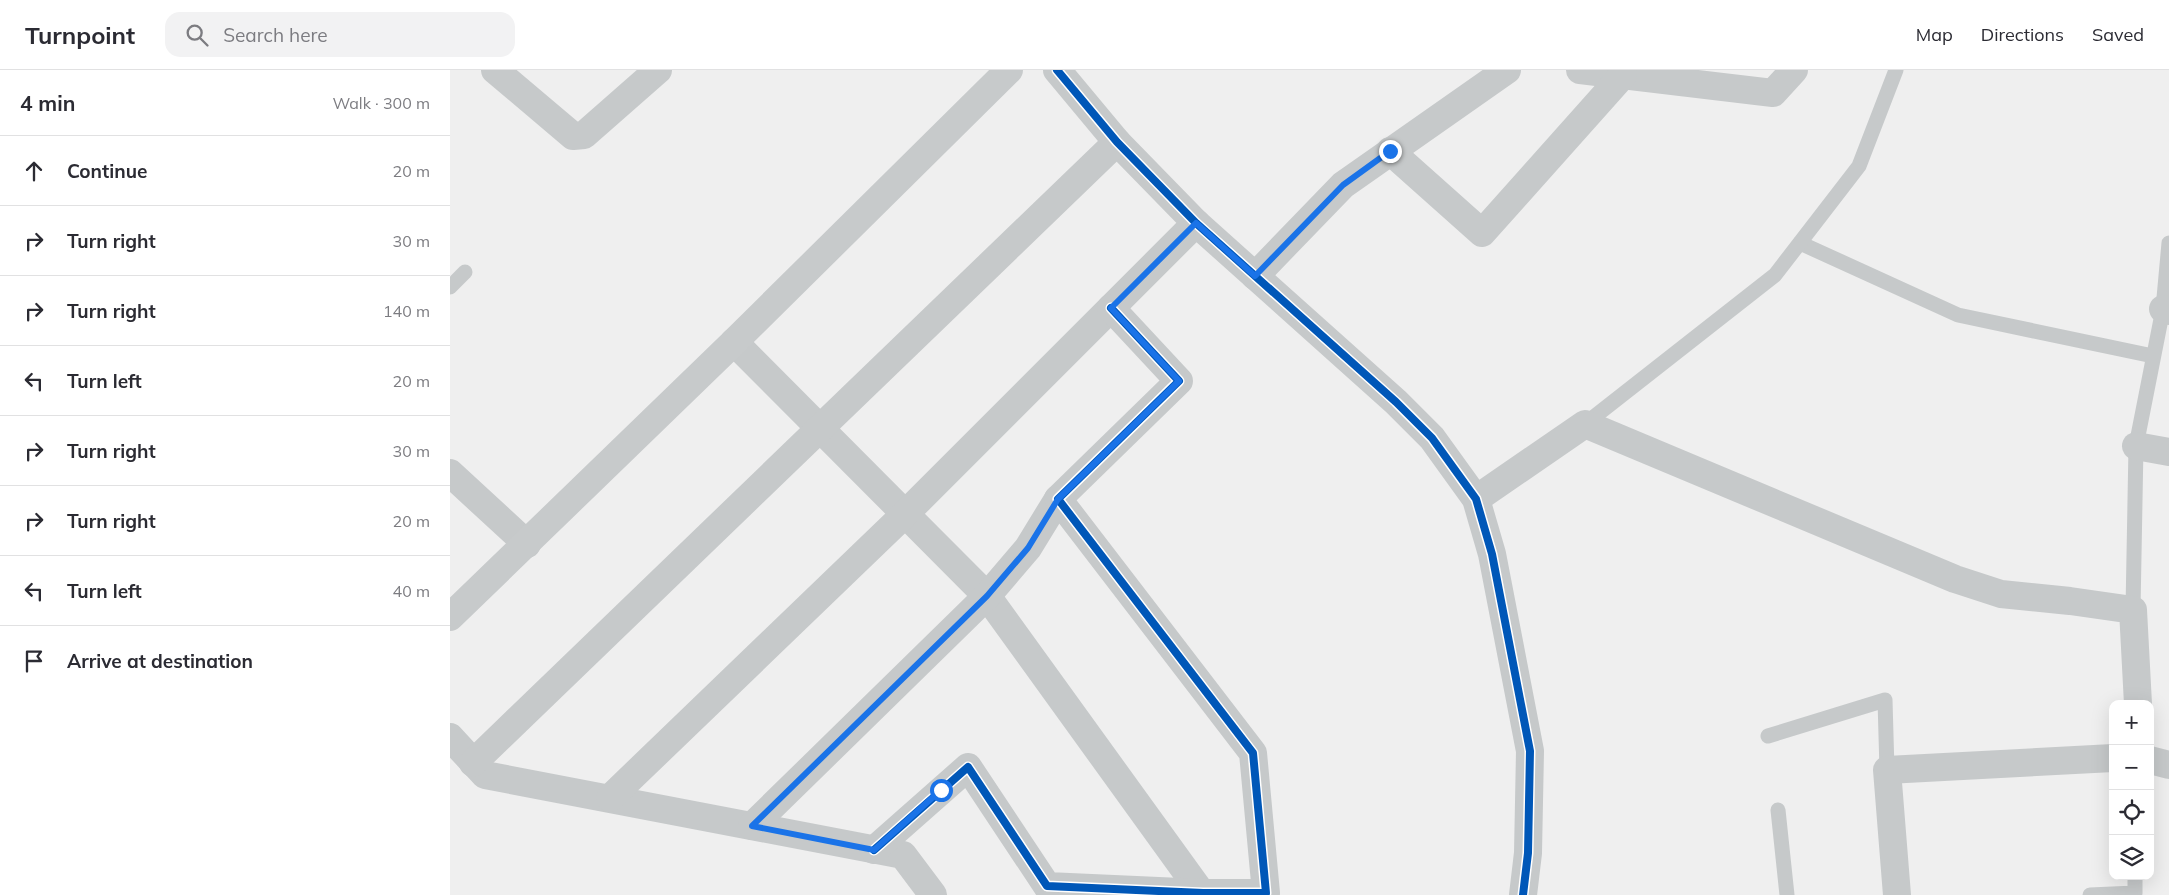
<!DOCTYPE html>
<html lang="en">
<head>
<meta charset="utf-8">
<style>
	:root { --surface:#fff; --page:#f2f2f3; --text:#2b2b33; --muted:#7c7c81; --line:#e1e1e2 }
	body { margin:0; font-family:Mulish,sans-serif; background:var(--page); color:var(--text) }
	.controls { position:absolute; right:15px; bottom:15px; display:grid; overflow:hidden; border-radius:10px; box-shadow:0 5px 20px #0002 }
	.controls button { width:45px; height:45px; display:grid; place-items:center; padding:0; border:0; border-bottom:1px solid var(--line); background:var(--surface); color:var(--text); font:25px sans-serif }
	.stop { position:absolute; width:15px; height:15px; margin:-11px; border:4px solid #1a73e8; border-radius:50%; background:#fff }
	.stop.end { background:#1a73e8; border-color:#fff; box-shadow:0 1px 5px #0008 }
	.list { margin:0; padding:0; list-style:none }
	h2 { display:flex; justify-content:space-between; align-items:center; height:65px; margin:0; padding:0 20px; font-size:21px }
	h2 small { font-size:16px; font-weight:400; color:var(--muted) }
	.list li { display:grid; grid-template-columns:32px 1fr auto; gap:15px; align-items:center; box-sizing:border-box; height:70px; padding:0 20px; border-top:1px solid var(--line) }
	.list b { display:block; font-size:19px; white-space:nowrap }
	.list em { font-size:16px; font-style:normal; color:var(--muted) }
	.icon { flex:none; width:28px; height:28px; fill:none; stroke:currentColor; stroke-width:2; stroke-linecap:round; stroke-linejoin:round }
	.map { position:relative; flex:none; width:1719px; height:825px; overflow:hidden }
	header { display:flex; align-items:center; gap:30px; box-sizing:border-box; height:70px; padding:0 25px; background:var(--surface); border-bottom:1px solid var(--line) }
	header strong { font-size:24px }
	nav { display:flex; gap:28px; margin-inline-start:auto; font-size:18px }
	.search { width:350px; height:45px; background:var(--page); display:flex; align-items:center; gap:12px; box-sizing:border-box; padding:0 18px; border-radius:15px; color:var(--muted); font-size:19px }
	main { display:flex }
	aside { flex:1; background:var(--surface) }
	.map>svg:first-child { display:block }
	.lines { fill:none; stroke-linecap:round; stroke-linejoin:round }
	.lane { stroke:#c6c9ca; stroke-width:15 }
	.street { stroke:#c6c9ca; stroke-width:28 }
	.secondary { stroke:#c7cacb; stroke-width:28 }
	.cycleway-casing { stroke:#fff; stroke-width:11 }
	.cycleway { stroke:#0057b8; stroke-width:8 }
	.route { stroke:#1a73e8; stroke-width:6 }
</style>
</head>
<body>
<header>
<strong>Turnpoint</strong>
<div class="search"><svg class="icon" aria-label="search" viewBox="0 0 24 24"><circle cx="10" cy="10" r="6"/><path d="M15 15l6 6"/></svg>Search here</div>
<nav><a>Map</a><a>Directions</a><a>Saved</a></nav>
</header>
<main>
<aside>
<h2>4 min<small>Walk · 300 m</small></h2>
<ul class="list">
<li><svg class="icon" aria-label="ahead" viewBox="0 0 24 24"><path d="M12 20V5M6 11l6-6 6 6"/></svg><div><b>Continue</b></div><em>20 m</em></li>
<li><svg class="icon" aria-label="right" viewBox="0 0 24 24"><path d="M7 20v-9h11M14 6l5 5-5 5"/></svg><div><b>Turn right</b></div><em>30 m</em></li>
<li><svg class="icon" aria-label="right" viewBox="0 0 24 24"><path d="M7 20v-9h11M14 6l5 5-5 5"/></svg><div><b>Turn right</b></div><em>140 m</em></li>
<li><svg class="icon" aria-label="left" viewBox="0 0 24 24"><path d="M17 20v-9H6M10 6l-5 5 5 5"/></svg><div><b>Turn left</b></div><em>20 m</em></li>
<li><svg class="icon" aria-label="right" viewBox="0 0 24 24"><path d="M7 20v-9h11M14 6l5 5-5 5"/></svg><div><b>Turn right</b></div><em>30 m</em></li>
<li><svg class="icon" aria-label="right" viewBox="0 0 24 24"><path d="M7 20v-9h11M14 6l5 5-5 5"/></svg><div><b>Turn right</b></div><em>20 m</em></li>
<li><svg class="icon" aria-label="left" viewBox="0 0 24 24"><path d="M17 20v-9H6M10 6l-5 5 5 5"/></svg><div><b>Turn left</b></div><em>40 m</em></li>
<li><svg class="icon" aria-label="arrive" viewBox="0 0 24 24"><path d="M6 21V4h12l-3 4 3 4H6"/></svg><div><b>Arrive at destination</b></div></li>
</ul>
</aside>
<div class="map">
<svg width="1719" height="825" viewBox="0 0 1719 825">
	<rect width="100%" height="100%" fill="#efefef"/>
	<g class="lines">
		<g class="lane">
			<path d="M 1350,173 L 1508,245 L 1703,286"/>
			<path d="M 0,217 L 15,202"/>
			<path d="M 1135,354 L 1325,205 L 1409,96 L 1446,0"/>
			<path d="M 1683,540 L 1686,376 L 1713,239 L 1719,173"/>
			<path d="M 1318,666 L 1435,630 L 1437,700"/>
			<path d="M 1328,740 L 1337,825"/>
			<path d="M 1640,825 L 1685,823 L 1685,806"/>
		</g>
		<g class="street">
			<path d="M 45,0 L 123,66 L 134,65 L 208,0"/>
			<path d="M 607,0 L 667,72 L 746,153 L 946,332 L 982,368 L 1026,429 L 1042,484 L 1080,681 L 1078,783 L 1073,825"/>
			<path d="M 1130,0 L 1323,23 L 1344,0"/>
			<path d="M 940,81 L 1032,163 L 1173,5"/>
			<path d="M 805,206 L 893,115 L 1057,0"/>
			<path d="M 1713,239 L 1719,241"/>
			<path d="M 284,272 L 537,526 L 753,825"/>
			<path d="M 1686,376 L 1719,382"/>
			<path d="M 0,403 L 77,474"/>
			<path d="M 1026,429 L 1135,354 L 1505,509 L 1551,524 L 1620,531 L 1683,540 L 1688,634"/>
			<path d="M 0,667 L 35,705 L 453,785 L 483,825"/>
			<path d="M 1700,690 L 1719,695"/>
			<path d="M 23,693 L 667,72"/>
			<path d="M 160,728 L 454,445 L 746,153"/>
			<path d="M 302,756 L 537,526 L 578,478 L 608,429"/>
			<path d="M 424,780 L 518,697 L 597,816 L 753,823 L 816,823 L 803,683 L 608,429 L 729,311 L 661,238"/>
			<path d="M 1447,825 L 1437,700 L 1663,688"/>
		</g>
		<path class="secondary" d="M 0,547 L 284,272 L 559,0"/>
		<g class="cycleway-casing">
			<g id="cycleway">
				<path d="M 607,0 L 667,72 L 746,153 L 946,332 L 982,368 L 1026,429 L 1042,484 L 1080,681 L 1078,783 L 1073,825"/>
				<path d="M 424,780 L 518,697 L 597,816 L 753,823 L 816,823 L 803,683 L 608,429 L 729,311 L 661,238"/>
			</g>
		</g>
		<use href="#cycleway" class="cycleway"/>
	</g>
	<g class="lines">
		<path class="route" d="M 491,720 L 424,780 L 302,756 L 537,526 L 578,478 L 608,429 L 729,311 L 661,238 L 746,153 L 805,206 L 893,115 L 940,81"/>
	</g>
</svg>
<div class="controls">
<button>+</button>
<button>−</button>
<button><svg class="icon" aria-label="locate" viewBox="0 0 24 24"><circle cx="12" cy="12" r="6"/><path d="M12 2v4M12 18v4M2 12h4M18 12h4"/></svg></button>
<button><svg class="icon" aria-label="layers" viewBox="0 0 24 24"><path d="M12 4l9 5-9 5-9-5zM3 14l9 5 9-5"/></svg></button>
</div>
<div class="stop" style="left:491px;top:720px"></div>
<div class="stop end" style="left:940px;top:81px"></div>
</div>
</main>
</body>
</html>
